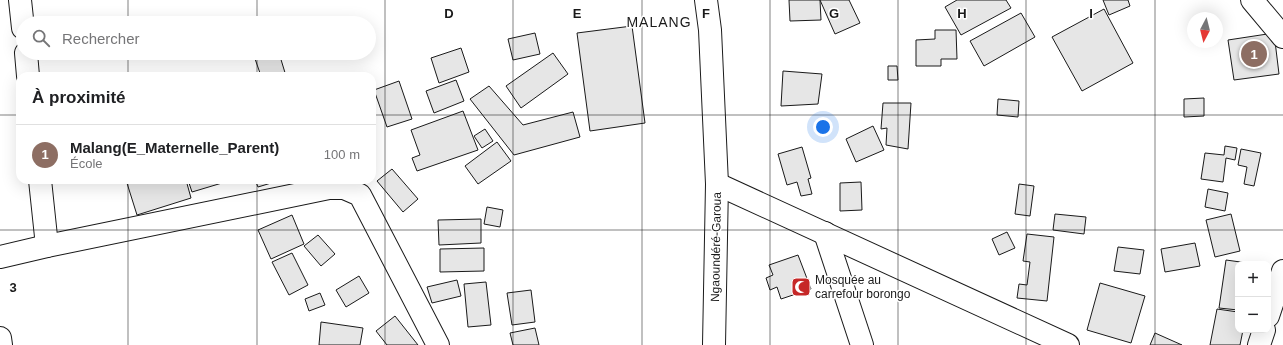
<!DOCTYPE html>
<html lang="fr">
<head>
<meta charset="utf-8">
<style>
	:root { --surface:#fff; --page:#f2f2f2; --text:#202124; --muted:#757577; --line:#e0e0e0; --accent:#db2777 }
	body { margin:0; font-family:Helvetica,sans-serif; background:var(--page); color:var(--text) }
	.controls { position:absolute; right:12px; bottom:12px; display:grid; overflow:hidden; border-radius:8px; box-shadow:0 4px 16px #0002 }
	.controls button { width:36px; height:36px; display:grid; place-items:center; padding:0; border:0; border-bottom:1px solid var(--line); background:var(--surface); color:var(--text); font:20px sans-serif }
	.compass { position:absolute; left:1187px; top:12px; width:36px; height:36px; border-radius:50%; background:var(--surface); box-shadow:0 4px 16px #0002; rotate:187deg }
	.you { position:absolute; left:823px; top:127px; width:14px; height:14px; margin:-10px; border:3px solid #fff; border-radius:50%; background:#1a73e8; box-shadow:0 0 0 6px #1a73e833 }
	.badge { display:grid; place-items:center; width:26px; height:26px; border-radius:50%; background:var(--accent); color:#fff; font-size:13px; font-weight:700 }
	.pin { position:absolute; translate:-50% -50%; border:2px solid #fff; box-shadow:0 1px 4px #0006 }
	.list { margin:0; padding:0; list-style:none }
	h2 { display:flex; justify-content:space-between; align-items:center; height:52px; margin:0; padding:0 16px; font-size:17px }
	h2 small { font-size:13px; font-weight:400; color:var(--muted) }
	.list li { display:grid; grid-template-columns:26px 1fr auto; gap:12px; align-items:center; box-sizing:border-box; height:60px; padding:0 16px; border-top:1px solid var(--line) }
	.list b { display:block; font-size:15px; white-space:nowrap }
	.list p { margin:0; font-size:13px; white-space:nowrap; color:var(--muted) }
	.list em { font-size:13px; font-style:normal; color:var(--muted) }
	.icon { flex:none; width:22px; height:22px; fill:none; stroke:currentColor; stroke-width:2; stroke-linecap:round; stroke-linejoin:round }
	.map { position:relative; flex:none; width:1283px; height:345px; overflow:hidden }
	.search { position:absolute; background:var(--surface); box-shadow:0 4px 16px #0002; left:16px; top:16px; width:360px; height:44px; display:flex; align-items:center; gap:10px; box-sizing:border-box; padding:0 14px; border-radius:22px; color:var(--muted); font-size:15px }
	.panel { position:absolute; background:var(--surface); box-shadow:0 4px 16px #0002; left:16px; top:72px; width:360px; height:112px; border-radius:12px }
	.map>svg:first-child { display:block }
	.building { fill:#e6e6e6; stroke:#1a1a1a }
	.lines { fill:none; stroke-linecap:round; stroke-linejoin:round }
	.minor-casing { stroke:#1a1a1a; stroke-width:24 }
	.trunk-casing { stroke:#1a1a1a; stroke-width:24 }
	.minor { stroke:#fff; stroke-width:22 }
	.trunk { stroke:#fff; stroke-width:22 }
	.grid { fill:none; stroke:#1a1a1a; stroke-width:1; stroke-opacity:0.55 }
	.labels { text-anchor:middle; dominant-baseline:central; stroke-width:3; stroke-linejoin:round; paint-order:stroke }
	.street-label { font-size:12px; fill:#1a1a1a; stroke:#fff }
	.poi-label { font-size:12px; fill:#1a1a1a; stroke:#fff; text-anchor:start }
	.quarter-label { font-size:14px; letter-spacing:1px; fill:#1a1a1a; stroke:#fff }
	.grid-label { font-size:13px; text-anchor:middle; font-weight:bold; fill:#1a1a1a; stroke:#fff; stroke-width:3; stroke-linejoin:round; paint-order:stroke }
</style>
</head>
<body>
<div class="map">
<svg width="1283" height="345" viewBox="0 0 1283 345">
	<rect width="100%" height="100%" fill="#fff"/>
	<g class="building">
		<path d="M 789,0 L 820,0 L 821,20 L 790,21 Z"/>
		<path d="M 820,0 L 849,0 L 860,23 L 835,34 Z"/>
		<path d="M 957,0 L 1006,0 L 1011,8 L 961,35 L 945,7 Z"/>
		<path d="M 1103,0 L 1128,0 L 1130,6 L 1109,15 Z"/>
		<path d="M 1104,9 L 1133,63 L 1082,91 L 1052,37 Z"/>
		<path d="M 1021,13 L 1035,37 L 984,66 L 970,41 Z"/>
		<path d="M 632,26 L 645,123 L 590,131 L 577,33 Z"/>
		<path d="M 935,30 L 956,30 L 957,59 L 941,59 L 941,66 L 916,66 L 916,40 L 935,39 Z"/>
		<path d="M 535,33 L 540,54 L 513,60 L 508,39 Z"/>
		<path d="M 1274,33 L 1279,74 L 1234,80 L 1228,40 Z"/>
		<path d="M 461,48 L 469,72 L 439,83 L 431,58 Z"/>
		<path d="M 253,53 L 279,53 L 286,76 L 261,76 Z"/>
		<path d="M 553,53 L 568,74 L 521,108 L 506,86 Z"/>
		<path d="M 888,66 L 897,66 L 898,80 L 888,80 Z"/>
		<path d="M 783,71 L 822,74 L 818,104 L 781,106 Z"/>
		<path d="M 456,80 L 464,101 L 434,113 L 426,91 Z"/>
		<path d="M 399,81 L 412,119 L 387,127 L 374,90 Z"/>
		<path d="M 489,86 L 523,125 L 573,112 L 580,137 L 514,155 L 470,99 Z"/>
		<path d="M 1204,98 L 1204,116 L 1184,117 L 1184,99 Z"/>
		<path d="M 998,99 L 1019,101 L 1018,117 L 997,115 Z"/>
		<path d="M 883,103 L 911,103 L 908,149 L 886,145 L 887,128 L 881,129 Z"/>
		<path d="M 463,111 L 478,150 L 417,171 L 412,158 L 420,155 L 411,130 Z"/>
		<path d="M 873,126 L 884,150 L 856,162 L 846,139 Z"/>
		<path d="M 485,129 L 493,141 L 482,148 L 474,136 Z"/>
		<path d="M 497,142 L 511,161 L 478,184 L 465,166 Z"/>
		<path d="M 1225,146 L 1237,148 L 1235,160 L 1226,158 L 1223,182 L 1201,179 L 1205,153 L 1224,155 Z"/>
		<path d="M 802,147 L 811,178 L 808,179 L 812,194 L 801,196 L 797,182 L 787,185 L 778,154 Z"/>
		<path d="M 1241,149 L 1261,153 L 1254,186 L 1244,184 L 1247,167 L 1238,165 Z"/>
		<path d="M 392,169 L 418,199 L 403,212 L 377,181 Z"/>
		<path d="M 126,180 L 186,180 L 191,198 L 137,215 Z"/>
		<path d="M 188,180 L 232,180 L 192,192 Z"/>
		<path d="M 255,180 L 281,180 L 258,187 Z"/>
		<path d="M 861,182 L 862,210 L 840,211 L 840,183 Z"/>
		<path d="M 1019,184 L 1034,186 L 1030,216 L 1015,214 Z"/>
		<path d="M 1208,189 L 1228,193 L 1225,211 L 1205,207 Z"/>
		<path d="M 487,207 L 503,210 L 500,227 L 484,224 Z"/>
		<path d="M 1055,214 L 1086,217 L 1084,234 L 1053,230 Z"/>
		<path d="M 1231,214 L 1240,251 L 1215,257 L 1206,220 Z"/>
		<path d="M 292,215 L 304,244 L 271,259 L 258,230 Z"/>
		<path d="M 481,219 L 481,243 L 439,245 L 438,220 Z"/>
		<path d="M 1007,232 L 1015,248 L 999,255 L 992,239 Z"/>
		<path d="M 1027,234 L 1054,237 L 1047,301 L 1017,298 L 1019,284 L 1027,285 L 1030,262 L 1023,261 Z"/>
		<path d="M 318,235 L 335,254 L 321,266 L 304,246 Z"/>
		<path d="M 1195,243 L 1200,266 L 1165,272 L 1161,249 Z"/>
		<path d="M 1118,247 L 1144,250 L 1140,274 L 1114,271 Z"/>
		<path d="M 484,248 L 484,271 L 440,272 L 440,249 Z"/>
		<path d="M 292,253 L 308,285 L 289,295 L 272,262 Z"/>
		<path d="M 798,255 L 811,289 L 781,299 L 777,287 L 770,290 L 766,278 L 773,275 L 769,265 Z"/>
		<path d="M 1226,260 L 1255,264 L 1238,264 L 1238,310 L 1219,308 Z"/>
		<path d="M 359,276 L 369,293 L 346,307 L 336,290 Z"/>
		<path d="M 457,280 L 461,296 L 432,303 L 427,287 Z"/>
		<path d="M 486,282 L 491,325 L 468,327 L 464,284 Z"/>
		<path d="M 1100,283 L 1145,296 L 1131,343 L 1087,330 Z"/>
		<path d="M 531,290 L 535,322 L 512,325 L 507,293 Z"/>
		<path d="M 320,293 L 325,305 L 309,311 L 305,299 Z"/>
		<path d="M 1217,309 L 1238,312 L 1238,330 L 1243,330 L 1240,345 L 1210,345 Z"/>
		<path d="M 395,316 L 418,345 L 387,345 L 376,331 Z"/>
		<path d="M 321,322 L 363,328 L 360,345 L 319,345 Z"/>
		<path d="M 535,328 L 539,345 L 513,345 L 510,333 Z"/>
		<path d="M 1155,333 L 1182,345 L 1150,345 Z"/>
	</g>
	<g class="lines">
		<g class="minor-casing">
			<g id="minor">
				<path d="M 20,0 L 23,28"/>
				<path d="M 1252,0 L 1283,37"/>
				<path d="M 26,53 L 28,76"/>
				<path d="M 717,184 L 1068,345"/>
				<path d="M 825,233 L 862,345"/>
				<path d="M 47,246 L 329,188 L 344,188 L 360,195 L 438,345"/>
				<path d="M 0,257 L 47,246 L 40,180"/>
				<path d="M 1268,316 L 1283,271"/>
				<path d="M 0,338 L 1,345"/>
				<path d="M 1259,345 L 1264,330"/>
			</g>
		</g>
		<g class="trunk-casing">
			<path id="trunk" d="M 706,0 L 710,30 L 717,184 L 714,345"/>
		</g>
		<use href="#minor" class="minor"/>
		<use href="#trunk" class="trunk"/>
	</g>
	<path class="grid" d="M 128,0 L 128,23M 257,0 L 257,23M 385,0 L 385,345M 513,0 L 513,345M 642,0 L 642,345M 770,0 L 770,345M 898,0 L 898,345M 1026,0 L 1026,345M 1155,0 L 1155,345M 128,53 L 128,76M 257,53 L 257,76M 0,115 L 20,115M 372,115 L 1283,115M 128,180 L 128,345M 257,180 L 257,345M 0,230 L 1283,230"/>
	<defs>
		<g id="mosque-square" transform="scale(1)"><rect x="-9" y="-9" width="18" height="18" rx="4" fill="#c62828" stroke="#fff"/><path d="M3.5-4.9A6 6 0 1 0 3.5 4.9A5 5 0 1 1 3.5-4.9Z" fill="#fff"/></g>
	</defs>
	<g fill-rule="evenodd">
		<use href="#mosque-square" x="801" y="287"/>
	</g>
	<g class="labels">
		<g class="street-label">
			<text transform="translate(716 247) rotate(-89)">Ngaoundéré-Garoua</text>
		</g>
		<g class="poi-label">
			<text x="815" y="280">Mosquée au<tspan x="815" dy="14">carrefour borongo</tspan></text>
		</g>
		<g class="quarter-label">
			<text x="659" y="22">MALANG</text>
		</g>
	</g>
	<g class="grid-label">
		<text x="449" y="18">D</text>
		<text x="577" y="18">E</text>
		<text x="706" y="18">F</text>
		<text x="834" y="18">G</text>
		<text x="962" y="18">H</text>
		<text x="1091" y="18">I</text>
		<text x="13" y="292">3</text>
	</g>
</svg>
<div class="controls">
<button>+</button>
<button>−</button>
</div>
<svg class="compass" viewBox="-18 -18 36 36"><path d="M0-13l5 13h-10z" fill="#e53935"/><path d="M0 13l5-13h-10z" fill="#757577"/></svg>
<div class="you"></div>
<div class="pin badge" style="left:1254px;top:54px;background:#8d6e63">1</div>
<div class="search"><svg class="icon" aria-label="search" viewBox="0 0 24 24"><circle cx="10" cy="10" r="6"/><path d="M15 15l6 6"/></svg>Rechercher</div>
<section class="panel">
<h2>À proximité<small></small></h2>
<ul class="list">
<li><span class="badge" style="background:#8d6e63">1</span><div><b>Malang(E_Maternelle_Parent)</b><p>École</p></div><em>100 m</em></li>
</ul>
</section>
</div>
</body>
</html>
